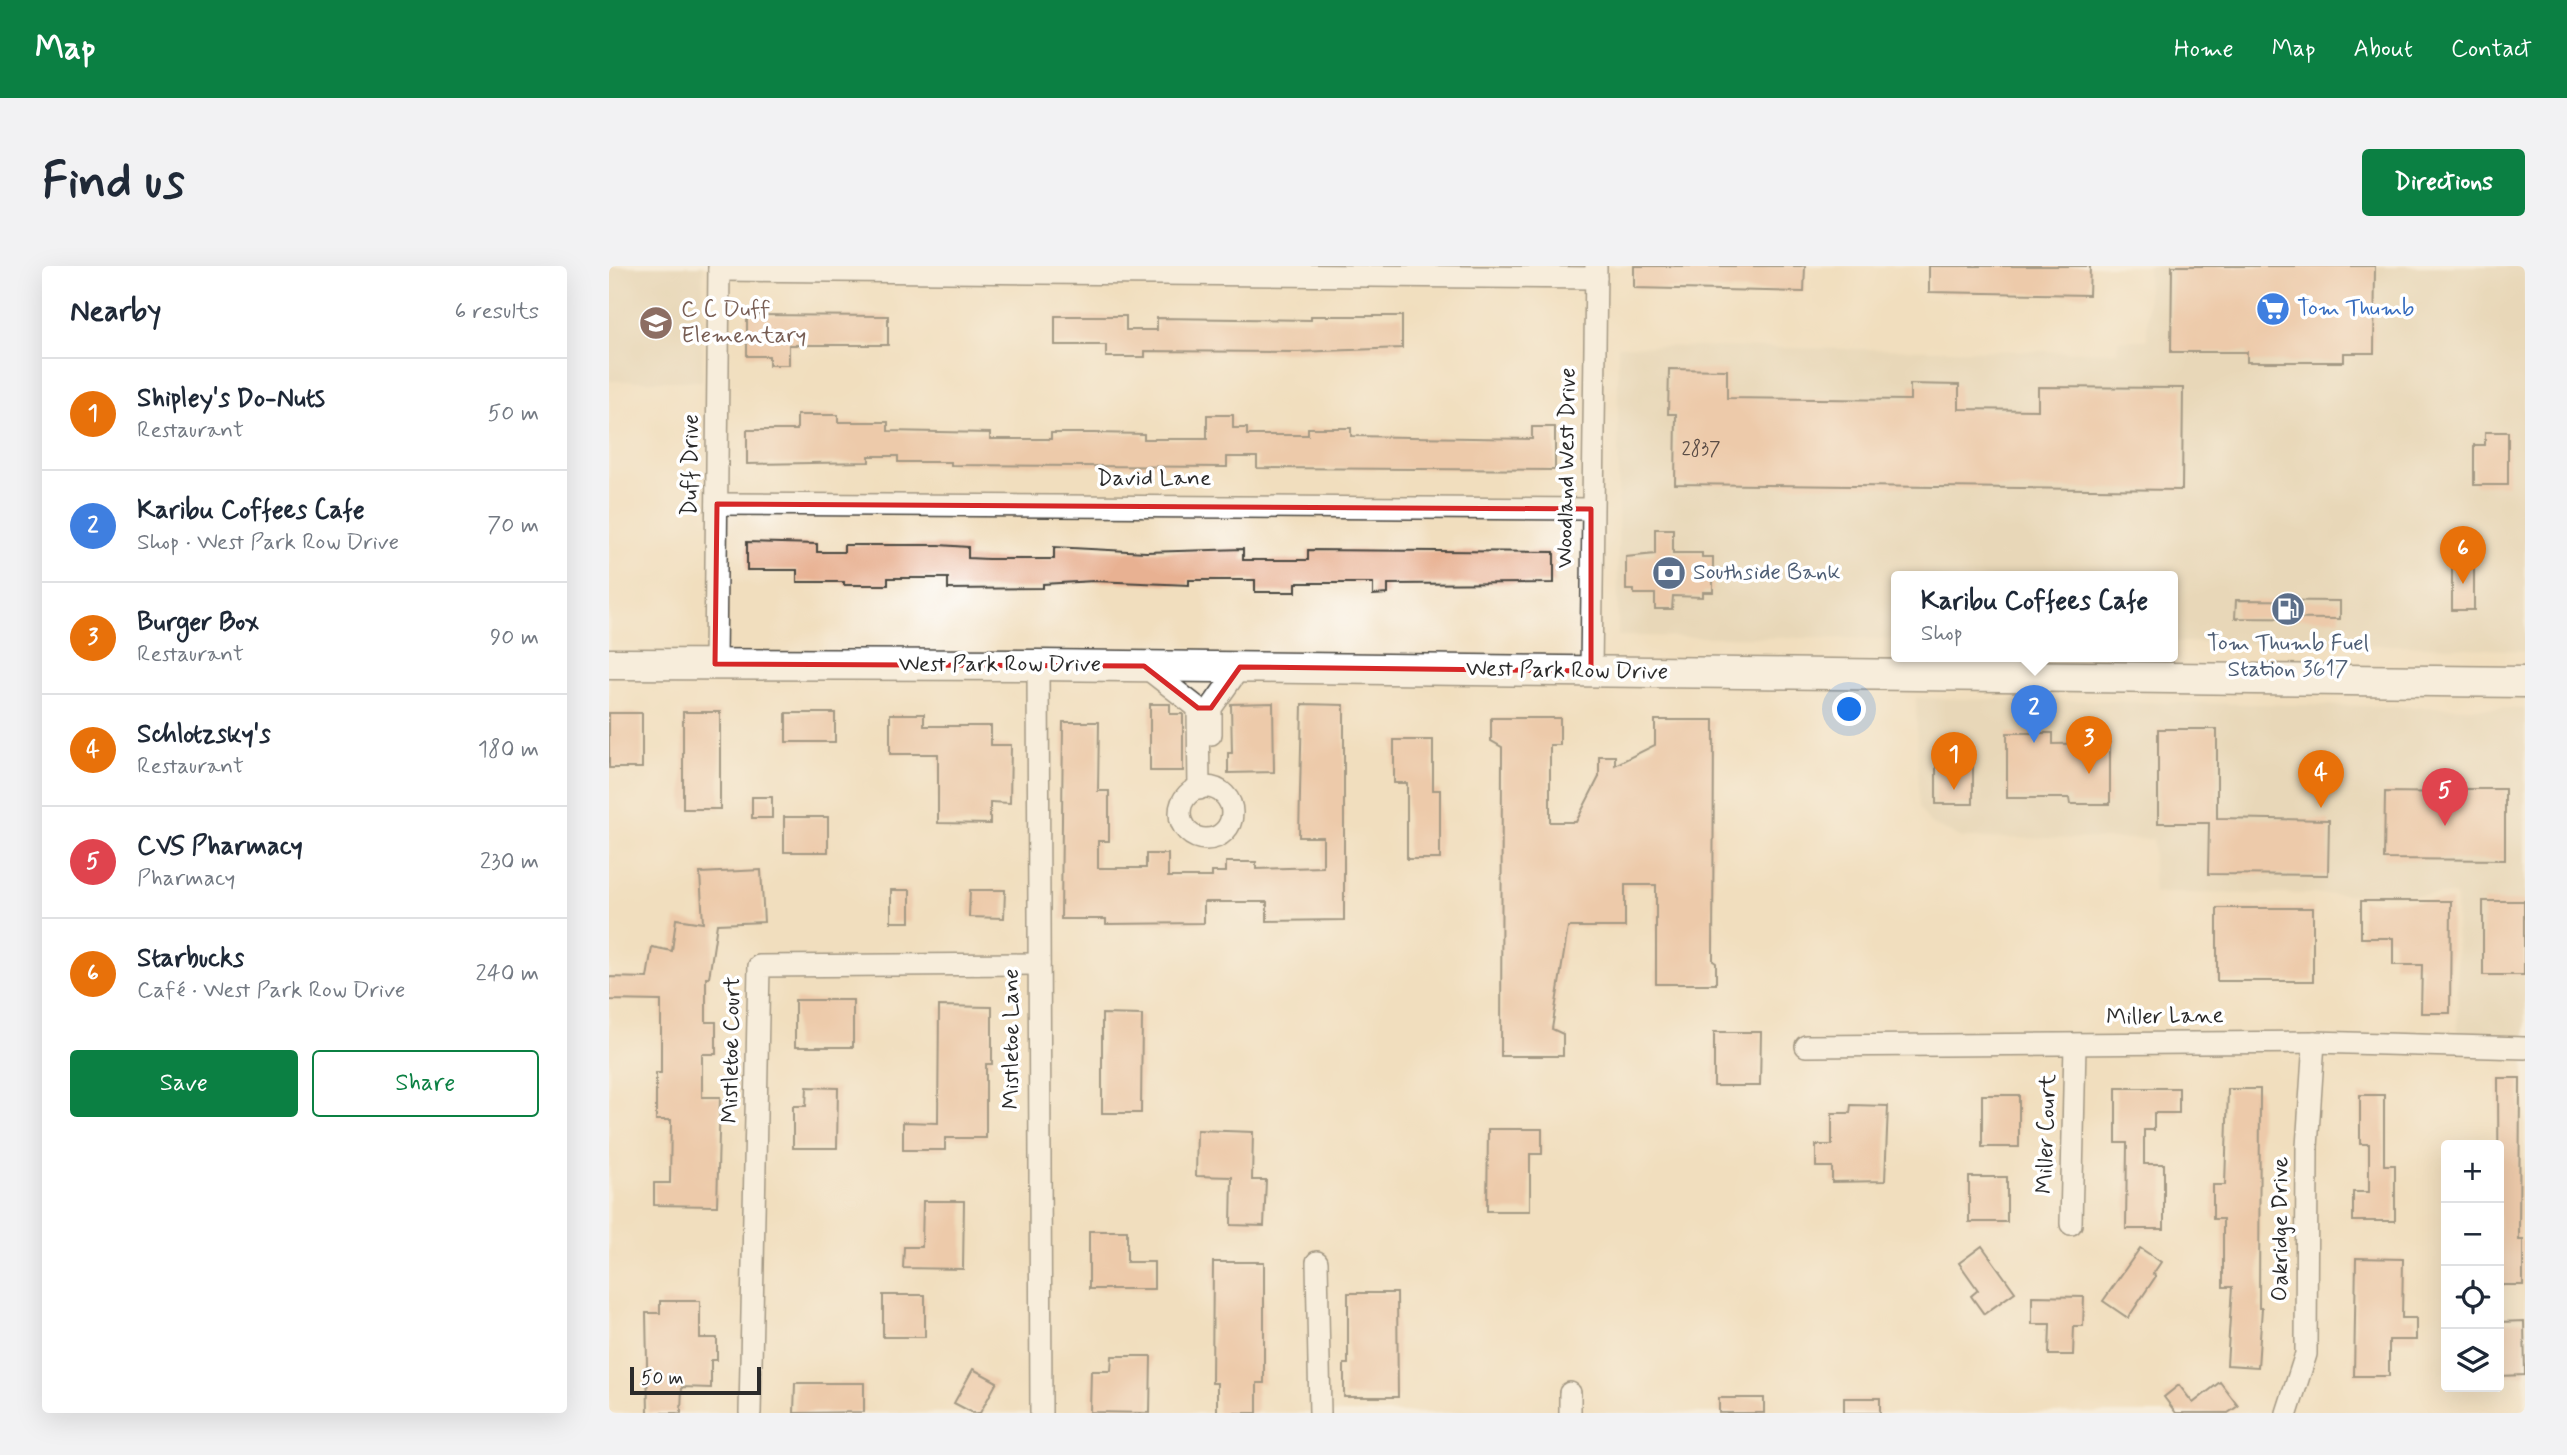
<!DOCTYPE html>
<html lang="en">
<head>
<meta charset="utf-8">
<style>
	:root { --surface:#fff; --page:#f2f2f3; --text:#1f2937; --muted:#747a83; --line:#e0e1e3; --accent:#0b8043 }
	body { margin:0; font-family:Mynerve,sans-serif; background:var(--page); color:var(--text) }
	.controls { position:absolute; right:21px; bottom:21px; display:grid; overflow:hidden; border-radius:7px; box-shadow:0 7px 28px #0002 }
	.controls button { width:63px; height:63px; display:grid; place-items:center; padding:0; border:0; border-bottom:2px solid var(--line); background:var(--surface); color:var(--text); font:35px sans-serif }
	.scale { position:absolute; left:21px; bottom:18px; width:131px; box-sizing:border-box; padding-left:7px; border:4px solid #2b2b2b; border-top:0; font-size:19px; line-height:24px; white-space:nowrap; color:#2b2b2b; -webkit-text-stroke:5px #fff; paint-order:stroke }
	.you { position:absolute; left:1241px; top:444px; width:24px; height:24px; margin:-18px; border:5px solid #fff; border-radius:50%; background:#1a73e8; box-shadow:0 0 0 10px #1a73e833 }
	.badge { display:grid; place-items:center; width:46px; height:46px; border-radius:50%; background:var(--accent); color:#fff; font-size:23px; font-weight:700 }
	.pin { position:absolute; translate:-50% -58px; filter:drop-shadow(0 2px 4px #0008) }
	.pin::after { content:''; position:absolute; top:37px; width:24px; height:21px; background:inherit; clip-path:polygon(0 0,100% 0,50% 100%) }
	.popup { position:absolute; left:1282px; top:305px; width:287px; height:91px; box-sizing:border-box; display:grid; place-content:center; border-radius:7px; background:var(--surface); filter:drop-shadow(0 2px 5px #0005); font-size:23px; white-space:nowrap; color:var(--muted) }
	.popup b { font-size:26px; color:var(--text) }
	.popup::after { content:''; position:absolute; left:50%; top:100%; margin-left:-14px; border:14px solid transparent; border-top-color:var(--surface) }
	.list { margin:0; padding:0; list-style:none }
	h2 { display:flex; justify-content:space-between; align-items:center; height:91px; margin:0; padding:0 28px; font-size:30px }
	h2 small { font-size:23px; font-weight:400; color:var(--muted) }
	.list li { display:grid; grid-template-columns:46px 1fr auto; gap:21px; align-items:center; box-sizing:border-box; height:112px; padding:0 28px; border-top:2px solid var(--line) }
	.list b { display:block; font-size:26px; white-space:nowrap }
	.list p { margin:0; font-size:23px; white-space:nowrap; color:var(--muted) }
	.list em { font-size:23px; font-style:normal; color:var(--muted) }
	.actions { display:flex; gap:14px; padding:21px 28px }
	.actions a { flex:1; padding:16px 0; border:2px solid var(--accent); border-radius:7px; text-align:center; font-size:24px; color:var(--accent) }
	.actions .main { background:var(--accent); color:#fff }
	.icon { flex:none; width:38px; height:38px; fill:none; stroke:currentColor; stroke-width:2; stroke-linecap:round; stroke-linejoin:round }
	.map { position:relative; flex:none; width:1916px; height:1147px; overflow:hidden; border-radius:7px }
	header { display:flex; align-items:center; gap:42px; box-sizing:border-box; height:98px; padding:0 35px; background:var(--accent); color:#fff }
	header strong { font-size:33px }
	nav { display:flex; gap:38px; margin-inline-start:auto; font-size:24px }
	.intro { display:flex; align-items:center; justify-content:space-between; box-sizing:border-box; height:168px; padding:0 42px }
	h1 { margin:0; font-size:49px }
	.button { padding:18px 32px; border-radius:7px; background:var(--accent); color:#fff; font-size:24px; font-weight:700 }
	main { display:flex; gap:42px; padding:0 42px }
	aside { flex:1; background:var(--surface); border-radius:7px; box-shadow:0 7px 28px #0002 }
	.map>svg:first-child { display:block }
	.built { fill:#decfb1 }
	.building { fill:#e8b192 }
	.lines { fill:none; stroke-linecap:round; stroke-linejoin:round }
	.street-casing { stroke:#494641; stroke-width:24 }
	.secondary-casing { stroke:#494641; stroke-width:33 }
	.street { stroke:#fff; stroke-width:21 }
	.secondary { stroke:#fff; stroke-width:30 }
	.marked { fill:none; stroke:#d62828; stroke-width:5; stroke-linejoin:round }
	.labels { text-anchor:middle; dominant-baseline:central; stroke-width:7; stroke-linejoin:round; paint-order:stroke }
	.number-label { font-size:19px; fill:#5a4c45 }
	.shop-label { font-size:23px; fill:#366cbe; stroke:#fff; text-anchor:start }
	.education-label { font-size:23px; fill:#785e54; stroke:#fff; text-anchor:start }
	.street-label { font-size:23px; fill:#2b2b2b; stroke:#fff }
	.service-label { font-size:23px; fill:#4e5e75; stroke:#fff; text-anchor:start }
</style>
</head>
<body>
<header>
<strong>Map</strong>
<nav><a>Home</a><a>Map</a><a>About</a><a>Contact</a></nav>
</header>
<div class="intro"><h1>Find us</h1><a class="button">Directions</a></div>
<main>
<aside>
<h2>Nearby<small>6 results</small></h2>
<ul class="list">
<li><span class="badge" style="background:#e8710a">1</span><div><b>Shipley's Do-Nuts</b><p>Restaurant</p></div><em>50 m</em></li>
<li><span class="badge" style="background:#3f7fe0">2</span><div><b>Karibu Coffees Cafe</b><p>Shop · West Park Row Drive</p></div><em>70 m</em></li>
<li><span class="badge" style="background:#e8710a">3</span><div><b>Burger Box</b><p>Restaurant</p></div><em>90 m</em></li>
<li><span class="badge" style="background:#e8710a">4</span><div><b>Schlotzsky's</b><p>Restaurant</p></div><em>180 m</em></li>
<li><span class="badge" style="background:#e0444e">5</span><div><b>CVS Pharmacy</b><p>Pharmacy</p></div><em>230 m</em></li>
<li><span class="badge" style="background:#e8710a">6</span><div><b>Starbucks</b><p>Café · West Park Row Drive</p></div><em>240 m</em></li>
</ul>
<div class="actions"><a class="main">Save</a><a>Share</a></div>
</aside>
<div class="map">
<svg width="1916" height="1147" viewBox="0 0 1916 1147">
	<rect width="100%" height="100%" fill="#fff"/>
	<filter id="ink" filterUnits="userSpaceOnUse"><feTurbulence type="fractalNoise" baseFrequency=".0143" numOctaves="2"/><feDisplacementMap in="SourceGraphic" scale="14" xChannelSelector="R" yChannelSelector="G"/><feConvolveMatrix kernelMatrix="1 2 1 2 8 2 1 2 1" color-interpolation-filters="sRGB"/></filter>
	<filter id="wash" filterUnits="userSpaceOnUse"><feTurbulence type="fractalNoise" baseFrequency=".00686" numOctaves="4" result="noise"/><feDisplacementMap in="SourceGraphic" scale="28" xChannelSelector="R" yChannelSelector="G"/><feGaussianBlur stdDeviation="1.57" result="paint"/><feColorMatrix in="noise" values="0 0 0 0 0 0 0 0 0 0 0 0 0 0 0 0 0 1.4 0 .05"/><feComposite in="paint" operator="in"/></filter>
	<g filter="url(#wash)">
		<rect width="100%" height="100%" fill="#f1debe"/>
		<g class="built">
			<path d="M 0,0 L 94,0 L 93,115 L 0,115 Z"/>
			<path d="M 1539,0 L 1916,0 L 1916,385 L 1798,379 L 1563,376 L 1563,311 L 1287,311 L 1287,373 L 1009,370 L 1009,80 L 1508,86 L 1509,74 L 1538,74 Z"/>
			<path d="M 1307,432 L 1916,443 L 1916,772 L 1849,772 L 1847,629 L 1544,627 L 1544,573 L 1353,572 L 1321,558 L 1310,541 Z"/>
		</g>
		<g id="blocks">
			<g class="building">
				<path d="M 1025,0 L 1196,0 L 1195,26 L 1025,22 Z"/>
				<path d="M 1320,0 L 1481,0 L 1480,29 L 1320,26 Z"/>
				<path d="M 1563,0 L 1766,0 L 1765,87 L 1735,87 L 1735,96 L 1638,96 L 1638,86 L 1562,86 Z"/>
				<path d="M 138,49 L 279,50 L 279,79 L 180,79 L 180,99 L 160,99 L 160,90 L 138,90 Z"/>
				<path d="M 446,50 L 517,50 L 517,64 L 548,64 L 548,52 L 702,54 L 702,50 L 793,50 L 793,82 L 689,86 L 536,85 L 536,91 L 497,91 L 497,79 L 446,79 Z"/>
				<path d="M 1060,103 L 1118,104 L 1118,132 L 1301,134 L 1301,118 L 1350,119 L 1350,143 L 1429,144 L 1429,121 L 1574,122 L 1573,224 L 1066,218 L 1067,148 L 1059,148 Z"/>
				<path d="M 188,149 L 229,149 L 229,156 L 279,156 L 279,165 L 381,167 L 381,173 L 442,173 L 442,167 L 485,167 L 535,168 L 535,173 L 598,173 L 598,149 L 624,149 L 624,162 L 638,162 L 638,169 L 699,169 L 699,162 L 742,162 L 742,170 L 923,173 L 923,161 L 946,161 L 946,204 L 648,202 L 648,191 L 618,191 L 618,201 L 342,199 L 342,196 L 289,196 L 289,190 L 260,190 L 260,196 L 138,198 L 138,164 L 188,164 Z"/>
				<path d="M 1876,166 L 1899,166 L 1899,219 L 1865,219 L 1865,179 L 1876,179 Z"/>
				<path d="M 1046,263 L 1064,263 L 1064,287 L 1093,287 L 1093,291 L 1104,291 L 1104,326 L 1094,326 L 1094,331 L 1064,330 L 1063,343 L 1046,343 L 1046,328 L 1025,328 L 1025,324 L 1017,324 L 1017,291 L 1046,288 Z"/>
				<path d="M 138,276 L 208,278 L 208,286 L 235,286 L 235,279 L 330,279 L 359,281 L 359,292 L 379,293 L 445,293 L 445,281 L 537,286 L 634,283 L 634,294 L 699,294 L 699,284 L 945,286 L 945,317 L 779,318 L 779,328 L 764,329 L 764,317 L 687,317 L 687,326 L 646,326 L 646,314 L 580,314 L 580,319 L 485,315 L 434,318 L 434,322 L 339,323 L 339,312 L 279,312 L 279,319 L 235,319 L 235,316 L 188,316 L 188,304 L 138,304 Z"/>
				<rect x="1843" y="292" width="22" height="52"/>
				<path d="M 1627,334 L 1731,335 L 1731,353 L 1626,352 Z"/>
				<path d="M 664,437 L 665,506 L 619,507 L 619,487 L 623,487 L 622,438 Z"/>
				<path d="M 541,438 L 561,438 L 561,448 L 574,448 L 574,505 L 541,505 Z"/>
				<path d="M 693,438 L 735,439 L 735,654 L 658,655 L 658,636 L 595,636 L 595,657 L 497,658 L 497,653 L 452,653 L 454,456 L 490,456 L 489,525 L 500,525 L 500,575 L 489,575 L 489,602 L 537,602 L 537,588 L 559,588 L 559,611 L 603,611 L 603,606 L 617,606 L 617,596 L 647,596 L 647,603 L 714,601 L 714,571 L 690,571 Z"/>
				<rect x="74" y="446" width="37" height="97"/>
				<rect x="0" y="447" width="33" height="55"/>
				<rect x="177" y="447" width="49" height="29"/>
				<path d="M 281,448 L 315,448 L 315,460 L 382,460 L 382,479 L 402,479 L 401,537 L 381,536 L 381,558 L 329,557 L 329,488 L 281,488 Z"/>
				<path d="M 882,452 L 951,452 L 951,479 L 941,479 L 941,556 L 967,556 L 990,511 L 990,490 L 1006,490 L 1006,499 L 1046,479 L 1046,454 L 1105,454 L 1104,695 L 1107,697 L 1107,718 L 1047,718 L 1047,619 L 1016,619 L 1016,661 L 959,661 L 943,763 L 954,768 L 954,790 L 892,790 L 893,481 L 882,475 Z"/>
				<path d="M 1549,463 L 1608,463 L 1608,552 L 1720,554 L 1719,609 L 1599,608 L 1600,557 L 1549,557 Z"/>
				<path d="M 1398,467 L 1444,467 L 1444,478 L 1501,477 L 1501,538 L 1461,538 L 1460,532 L 1398,532 Z"/>
				<path d="M 785,474 L 824,474 L 824,524 L 831,524 L 831,593 L 798,593 L 798,517 L 785,517 Z"/>
				<rect x="1327" y="483" width="37" height="55"/>
				<path d="M 1854,523 L 1896,523 L 1896,594 L 1775,593 L 1776,526 L 1854,527 Z"/>
				<rect x="143" y="531" width="20" height="21"/>
				<rect x="175" y="551" width="44" height="35"/>
				<path d="M 152,604 L 155,656 L 108,658 L 100,712 L 97,712 L 97,756 L 107,756 L 107,788 L 93,788 L 93,831 L 111,831 L 108,940 L 45,939 L 45,917 L 61,917 L 62,854 L 47,854 L 47,807 L 52,807 L 52,735 L 0,734 L 0,711 L 38,712 L 43,681 L 63,685 L 67,653 L 94,657 L 91,607 Z"/>
				<rect x="282" y="624" width="19" height="32"/>
				<path d="M 361,624 L 396,624 L 395,652 L 360,651 Z"/>
				<path d="M 1752,635 L 1842,635 L 1841,747 L 1812,747 L 1813,699 L 1784,699 L 1784,672 L 1752,672 Z"/>
				<rect x="1874" y="635" width="41" height="74"/>
				<rect x="1608" y="642" width="96" height="73"/>
				<rect x="186" y="734" width="58" height="47"/>
				<path d="M 330,740 L 383,741 L 383,798 L 377,798 L 377,872 L 336,872 L 336,884 L 294,884 L 294,856 L 329,857 Z"/>
				<path d="M 493,748 L 533,749 L 532,847 L 493,847 Z"/>
				<path d="M 1105,766 L 1152,766 L 1151,820 L 1105,820 Z"/>
				<path d="M 1889,812 L 1911,812 L 1910,974 L 1914,974 L 1914,1019 L 1890,1019 Z"/>
				<path d="M 198,821 L 229,822 L 228,882 L 184,882 L 184,840 L 197,840 Z"/>
				<path d="M 1507,822 L 1570,822 L 1570,847 L 1545,847 L 1545,864 L 1535,864 L 1535,898 L 1555,898 L 1555,963 L 1517,963 L 1518,877 L 1507,877 Z"/>
				<path d="M 1619,823 L 1651,823 L 1650,1042 L 1653,1042 L 1649,1101 L 1618,1099 L 1623,1021 L 1614,1021 L 1614,953 L 1604,953 L 1604,919 L 1616,919 Z"/>
				<rect x="1373" y="829" width="37" height="52"/>
				<path d="M 1751,829 L 1775,829 L 1775,899 L 1786,899 L 1786,955 L 1744,955 L 1744,926 L 1760,926 L 1760,878 L 1751,878 Z"/>
				<path d="M 1242,839 L 1279,840 L 1276,915 L 1223,916 L 1223,901 L 1207,901 L 1207,879 L 1223,879 L 1223,847 L 1241,847 Z"/>
				<path d="M 879,863 L 933,863 L 933,888 L 921,888 L 921,945 L 878,945 Z"/>
				<path d="M 588,864 L 644,866 L 643,914 L 657,914 L 655,960 L 622,959 L 623,911 L 587,910 Z"/>
				<rect x="1360" y="911" width="38" height="45"/>
				<path d="M 314,935 L 355,935 L 354,1003 L 294,1002 L 295,981 L 313,981 Z"/>
				<path d="M 480,965 L 518,965 L 518,996 L 545,996 L 545,1023 L 480,1023 Z"/>
				<path d="M 1373,980 L 1406,1026 L 1375,1048 L 1362,1030 L 1369,1024 L 1350,997 Z"/>
				<path d="M 1531,982 L 1552,996 L 1544,1008 L 1547,1010 L 1519,1052 L 1494,1035 Z"/>
				<path d="M 1747,992 L 1794,993 L 1793,1052 L 1807,1052 L 1807,1074 L 1780,1074 L 1780,1110 L 1745,1110 Z"/>
				<path d="M 604,996 L 655,996 L 655,1117 L 648,1117 L 648,1147 L 608,1147 L 608,1117 L 603,1117 Z"/>
				<path d="M 739,1027 L 788,1027 L 789,1131 L 735,1131 L 735,1098 L 739,1098 Z"/>
				<rect x="274" y="1029" width="42" height="42"/>
				<path d="M 1423,1030 L 1475,1031 L 1474,1060 L 1465,1060 L 1464,1089 L 1440,1089 L 1441,1058 L 1423,1058 Z"/>
				<path d="M 51,1035 L 91,1035 L 91,1072 L 108,1072 L 108,1094 L 102,1094 L 102,1122 L 73,1121 L 72,1147 L 39,1147 L 37,1047 L 51,1047 Z"/>
				<path d="M 1915,1055 L 1916,1109 L 1890,1110 L 1890,1056 Z"/>
				<path d="M 503,1090 L 542,1090 L 541,1147 L 481,1146 L 482,1105 L 502,1105 Z"/>
				<path d="M 364,1103 L 388,1116 L 371,1147 L 364,1147 L 345,1137 Z"/>
				<path d="M 1611,1116 L 1629,1140 L 1619,1147 L 1567,1147 L 1555,1131 L 1570,1119 L 1584,1137 Z"/>
				<path d="M 186,1117 L 255,1117 L 255,1146 L 185,1147 Z"/>
				<rect x="1110" y="1132" width="45" height="15"/>
				<rect x="1235" y="1132" width="36" height="15"/>
			</g>
		</g>
	</g>
	<g filter="url(#ink)">
		<use href="#blocks" fill-opacity="0" stroke="#494641" stroke-width="2"/>
		<g class="lines">
			<g class="street-casing">
				<g id="street">
					<path d="M 110,4 L 987,12"/>
					<path d="M 108,238 L 982,243"/>
					<path d="M 106,398 L 110,0"/>
					<path d="M 429,399 L 432,1147"/>
					<path d="M 535,400 L 589,442 L 590,523"/>
					<path d="M 982,405 L 987,0"/>
					<path d="M 602,468 L 602,442 L 631,401"/>
					<circle cx="597" cy="547" r="26"/>
					<path d="M 1197,780 L 1705,776 L 1916,782"/>
					<path d="M 1462,958 L 1466,779"/>
					<path d="M 708,996 L 711,1147"/>
					<path d="M 141,1147 L 150,700 L 430,698"/>
					<path d="M 961,1147 L 961,1127"/>
					<path d="M 1678,1147 L 1697,1088 L 1698,881 L 1705,776"/>
				</g>
			</g>
			<g class="secondary-casing">
				<path id="secondary" d="M 0,398 L 429,399 L 1916,416"/>
			</g>
			<use href="#street" class="street"/>
			<use href="#secondary" class="secondary"/>
		</g>
	</g>
	<path d="M0 0H1916V1147H0ZM 108,238 L 982,243 L 982,405 L 631,401 L 602,442 L 589,442 L 535,400 L 106,398 Z" fill="#f1debe" fill-opacity=".55" fill-rule="evenodd"/>
	<path class="marked" d="M 108,238 L 982,243 L 982,405 L 631,401 L 602,442 L 589,442 L 535,400 L 106,398 Z"/>
	<defs>
		<g id="supermarket-disc" transform="scale(1.75)"><circle r="9.5" fill="#3f7fe0" stroke="#fff"/><path d="M-6-5.5h2.5l.6 2H6L4.5 2H-2.5L-4.4-4H-6ZM-1.5 3.2a1.3 1.3 0 1 0 .1 0ZM3 3.2a1.3 1.3 0 1 0 .1 0Z" fill="#fff"/></g>
		<g id="school-disc" transform="scale(1.75)"><circle r="9.5" fill="#8d6e63" stroke="#fff"/><path d="M0-5L7-2L0 1L-7-2ZM-4 1L0 2.5L4 1V4Q0 6-4 4Z" fill="#fff"/></g>
		<g id="bank-disc" transform="scale(1.75)"><circle r="9.5" fill="#5c6f8a" stroke="#fff"/><path d="M-6-4H6V4H-6ZM0-2.3a2.3 2.3 0 1 0 0 4.6a2.3 2.3 0 1 0 0-4.6Z" fill="#fff"/></g>
		<g id="fuel-disc" transform="scale(1.75)"><circle r="9.5" fill="#5c6f8a" stroke="#fff"/><path d="M-5.5-6h7V0h2V4h1.3V-2.5L3-4.5l.8-.8L6-3V5H2.5V1h-1V6h-7ZM-4.2-4.7v3.2H.2V-4.7Z" fill="#fff"/></g>
	</defs>
	<g fill-rule="evenodd">
		<use href="#supermarket-disc" x="1664" y="43"/>
		<use href="#school-disc" x="47" y="57"/>
		<use href="#bank-disc" x="1060" y="307"/>
		<use href="#fuel-disc" x="1679" y="343"/>
	</g>
	<g class="labels">
		<g class="number-label">
			<text x="1092" y="183">2837</text>
		</g>
		<g class="shop-label">
			<text x="1688" y="43">Tom Thumb</text>
		</g>
		<g class="education-label">
			<text x="72" y="44">C C Duff<tspan x="72" dy="26">Elementary</tspan></text>
		</g>
		<g class="street-label">
			<text transform="translate(82 199) rotate(-89)">Duff Drive</text>
			<text transform="translate(958 202) rotate(-89)">Woodland West Drive</text>
			<text x="545" y="213">David Lane</text>
			<text x="391" y="399">West Park Row Drive</text>
			<text transform="translate(958 405) rotate(1)">West Park Row Drive</text>
			<text transform="translate(1556 751) rotate(-1)">Miller Lane</text>
			<text transform="translate(403 773) rotate(-90)">Mistletoe Lane</text>
			<text transform="translate(123 784) rotate(-89)">Mistletoe Court</text>
			<text transform="translate(1438 868) rotate(-88)">Miller Court</text>
			<text transform="translate(1672 963) rotate(-90)">Oakridge Drive</text>
		</g>
		<g class="service-label">
			<text x="1084" y="307">Southside Bank</text>
			<text x="1679" y="378" text-anchor="middle">Tom Thumb Fuel<tspan x="1679" dy="26">Station 3617</tspan></text>
		</g>
	</g>
</svg>
<div class="controls">
<button>+</button>
<button>−</button>
<button><svg class="icon" aria-label="locate" viewBox="0 0 24 24"><circle cx="12" cy="12" r="6"/><path d="M12 2v4M12 18v4M2 12h4M18 12h4"/></svg></button>
<button><svg class="icon" aria-label="layers" viewBox="0 0 24 24"><path d="M12 4l9 5-9 5-9-5zM3 14l9 5 9-5"/></svg></button>
</div>
<div class="scale">50 m</div>
<div class="you"></div>
<div class="pin badge" style="left:1345px;top:524px;background:#e8710a">1</div>
<div class="pin badge" style="left:1425px;top:477px;background:#3f7fe0">2</div>
<div class="popup"><b>Karibu Coffees Cafe</b>Shop</div>
<div class="pin badge" style="left:1480px;top:508px;background:#e8710a">3</div>
<div class="pin badge" style="left:1712px;top:542px;background:#e8710a">4</div>
<div class="pin badge" style="left:1836px;top:560px;background:#e0444e">5</div>
<div class="pin badge" style="left:1854px;top:318px;background:#e8710a">6</div>
</div>
</main>
</body>
</html>
